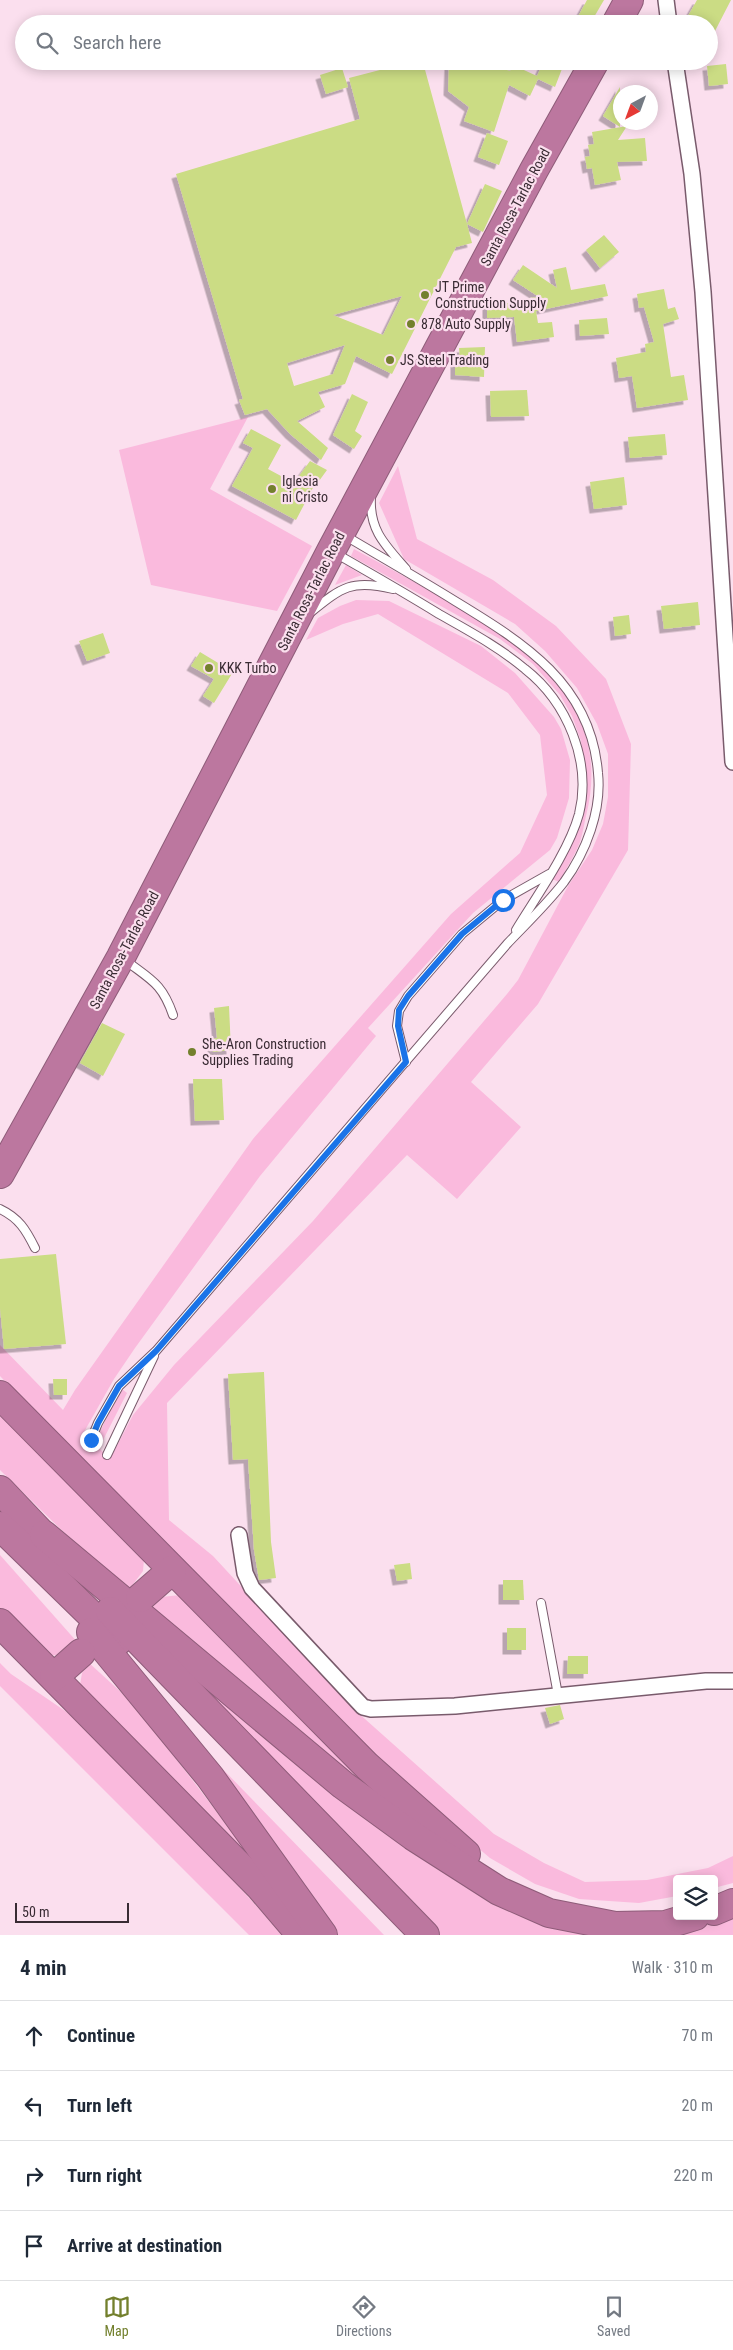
<!DOCTYPE html>
<html lang="en">
<head>
<meta charset="utf-8">
<style>
	:root { --surface:#fff; --page:#f2f2f3; --text:#1f2937; --muted:#747a83; --line:#e0e1e3; --accent:#73802d }
	body { margin:0; font-family:"Roboto Condensed",sans-serif; background:var(--page); color:var(--text) }
	.controls { position:absolute; right:15px; bottom:15px; display:grid; overflow:hidden; border-radius:5px; box-shadow:0 2px 12px #0003 }
	.controls button { width:45px; height:45px; display:grid; place-items:center; padding:0; border:0; border-bottom:1px solid var(--line); background:var(--surface); color:var(--text); font:25px sans-serif }
	.compass { position:absolute; left:613px; top:85px; width:45px; height:45px; border-radius:50%; background:var(--surface); box-shadow:0 2px 12px #0003; rotate:221deg }
	.scale { position:absolute; left:15px; bottom:12px; width:114px; box-sizing:border-box; padding-left:5px; border:2px solid #392b33; border-top:0; font-size:14px; line-height:18px; white-space:nowrap; color:#392b33; -webkit-text-stroke:4px #fbdfee; paint-order:stroke }
	.stop { position:absolute; width:15px; height:15px; margin:-11px; border:4px solid #1a73e8; border-radius:50%; background:#fff }
	.stop.end { background:#1a73e8; border-color:#fff; box-shadow:0 1px 5px #0008 }
	.list { margin:0; padding:0; list-style:none }
	h2 { display:flex; justify-content:space-between; align-items:center; height:65px; margin:0; padding:0 20px; font-size:21px }
	h2 small { font-size:16px; font-weight:400; color:var(--muted) }
	.list li { display:grid; grid-template-columns:32px 1fr auto; gap:15px; align-items:center; box-sizing:border-box; height:70px; padding:0 20px; border-top:1px solid var(--line) }
	.list b { display:block; font-size:19px; white-space:nowrap }
	.list em { font-size:16px; font-style:normal; color:var(--muted) }
	.icon { flex:none; width:28px; height:28px; fill:none; stroke:currentColor; stroke-width:2; stroke-linecap:round; stroke-linejoin:round }
	.map { position:relative; flex:none; width:733px; height:1935px; overflow:hidden }
	.search { position:absolute; background:var(--surface); box-shadow:0 2px 12px #0003; left:15px; right:15px; top:15px; height:55px; display:flex; align-items:center; gap:12px; box-sizing:border-box; padding:0 18px; border-radius:28px; color:var(--muted); font-size:19px }
	.sheet { height:345px; background:var(--surface) }
	nav { display:flex; justify-content:space-around; align-items:center; box-sizing:border-box; height:70px; border-top:1px solid var(--line); background:var(--surface); font-size:14px; color:var(--muted) }
	nav a { display:grid; justify-items:center; gap:2px }
	nav .on { color:var(--accent) }
	.map>svg:first-child { display:block }
	.green { fill:#fabadd }
	.building { fill:#cbdc84; fill-rule:evenodd; filter:url(#shadow) }
	.lines { fill:none; stroke-linecap:round; stroke-linejoin:round }
	.lane-casing { stroke:#795b6c; stroke-width:10 }
	.street-casing { stroke:#795b6c; stroke-width:18 }
	.highway-casing { stroke:#8e5c79; stroke-width:30 }
	.lane { stroke:#fff; stroke-width:8 }
	.street { stroke:#fff; stroke-width:15 }
	.highway { stroke:#bc779f; stroke-width:28 }
	.route { stroke:#1a73e8; stroke-width:6 }
	.poi-dot { fill:#73802d; stroke:#fbdfee; stroke-width:2 }
	.labels { text-anchor:middle; dominant-baseline:central; stroke-width:4.5; stroke-linejoin:round; paint-order:stroke }
	.street-label { font-size:14px; fill:#392b33; stroke:#fbdfee }
	.poi-label { font-size:14px; fill:#392b33; stroke:#fbdfee; text-anchor:start }
</style>
</head>
<body>
<div class="map">
<svg width="733" height="1935" viewBox="0 0 733 1935">
	<defs>
		<filter id="shadow"><feDropShadow dx="-4.5" dy="4.5" stdDeviation="0" flood-color="#0004"/></filter>
	</defs>
	<rect width="100%" height="100%" fill="#fbdfee"/>
	<g class="green">
		<path d="M 248,417 L 210,489 L 312,546 L 277,611 L 151,585 L 119,450 Z"/>
		<path d="M 398,466 L 417,539 L 493,580 L 556,626 L 606,679 L 631,744 L 628,850 L 538,1004 L 471,1082 L 521,1127 L 457,1199 L 407,1155 L 167,1403 L 169,1520 L 213,1556 L 356,1711 L 494,1834 L 544,1863 L 585,1882 L 647,1880 L 708,1868 L 733,1856 L 733,1883 L 714,1888 L 714,1879 L 677,1879 L 677,1896 L 639,1903 L 579,1899 L 535,1884 L 490,1858 L 406,1787 L 56,1435 L 0,1376 L 0,1345 L 63,1410 L 75,1390 L 253,1139 L 451,914 L 520,853 L 547,795 L 540,735 L 508,693 L 378,614 L 343,624 L 306,640 L 318,618 L 340,606 L 356,600 L 389,601 L 481,646 L 515,673 L 554,717 L 561,729 L 570,760 L 569,798 L 557,838 L 550,850 L 473,913 L 368,1028 L 376,1036 L 260,1176 L 135,1348 L 114,1379 L 84,1432 L 95,1443 L 110,1410 L 122,1389 L 127,1393 L 99,1448 L 110,1459 L 133,1415 L 174,1365 L 313,1221 L 507,994 L 518,980 L 568,886 L 592,850 L 603,824 L 608,797 L 608,754 L 597,724 L 577,688 L 545,651 L 515,624 L 404,559 L 379,503 Z"/>
		<path d="M 354,549 C 391,569 428,589 463,610 C 541,657 612,714 586,816 C 584,824 583,833 580,842 C 575,855 566,869 559,882 L 550,878 L 564,855 L 585,786 L 581,741 L 572,716 L 560,695 L 533,664 L 500,639 L 351,556 Z"/>
		<path d="M 346,565 L 362,575 L 335,585 Z"/>
		<path d="M 0,1408 L 144,1559 L 143,1571 L 128,1591 L 80,1548 L 0,1470 Z"/>
		<path d="M 0,1555 L 78,1643 L 62,1654 L 44,1657 L 0,1614 Z"/>
		<path d="M 181,1595 L 417,1828 L 351,1779 L 148,1606 L 161,1597 Z"/>
		<path d="M 170,1657 L 241,1718 L 384,1829 L 472,1890 L 497,1904 L 620,1935 L 439,1935 Z"/>
		<path d="M 88,1662 L 122,1693 L 154,1730 L 266,1876 L 79,1691 L 82,1673 Z"/>
		<path d="M 0,1663 L 11,1674 L 71,1715 L 221,1867 L 283,1935 L 249,1935 L 0,1686 Z"/>
		<path d="M 145,1689 L 384,1935 L 329,1935 Z"/>
		<path d="M 733,1913 L 733,1935 L 649,1935 L 705,1924 Z"/>
	</g>
	<g class="building">
		<path d="M 587,0 L 604,0 L 590,24 L 574,24 Z"/>
		<path d="M 697,0 L 731,0 L 715,31 L 709,28 L 709,24 L 702,24 L 688,16 Z"/>
		<path d="M 402,61 L 419,61 L 421,67 L 424,66 L 467,224 L 485,184 L 502,191 L 483,232 L 467,224 L 472,243 L 456,247 L 392,374 L 356,356 L 345,384 L 318,392 L 325,407 L 297,421 L 328,448 L 321,460 L 290,434 L 267,409 L 245,415 L 239,400 L 243,399 L 176,174 L 360,119 L 349,78 L 403,64 ZM 402,296 L 383,335 L 333,315 ZM 345,345 L 333,374 L 294,386 L 287,363 Z"/>
		<path d="M 544,61 L 565,61 L 555,87 L 538,79 L 530,96 L 509,85 L 494,132 L 464,121 L 469,107 L 448,91 L 449,65 L 481,67 L 483,62 L 510,71 L 513,65 L 537,76 Z"/>
		<path d="M 726,64 L 728,84 L 709,86 L 707,66 Z"/>
		<path d="M 342,68 L 348,87 L 326,94 L 320,75 Z"/>
		<path d="M 620,87 L 620,127 L 603,116 Z"/>
		<path d="M 627,126 L 618,140 L 645,138 L 647,161 L 617,162 L 621,180 L 595,185 L 592,168 L 587,169 L 585,157 L 590,156 L 588,145 L 594,144 L 592,132 Z"/>
		<path d="M 487,133 L 508,141 L 499,165 L 478,157 Z"/>
		<path d="M 604,235 L 619,252 L 600,268 L 586,250 Z"/>
		<path d="M 523,265 L 557,288 L 553,270 L 566,267 L 571,290 L 605,284 L 608,296 L 536,311 L 538,323 L 552,322 L 554,337 L 517,342 L 514,317 L 487,318 L 487,303 L 513,303 L 512,300 L 539,297 L 513,280 Z"/>
		<path d="M 664,289 L 668,309 L 675,307 L 679,319 L 663,324 L 671,377 L 684,375 L 688,400 L 637,408 L 632,376 L 619,378 L 616,358 L 646,352 L 645,344 L 654,342 L 644,307 L 639,308 L 637,294 Z"/>
		<path d="M 607,318 L 609,334 L 580,336 L 579,320 Z"/>
		<path d="M 485,347 L 484,377 L 455,375 L 455,360 L 460,360 L 459,348 Z"/>
		<path d="M 527,390 L 529,416 L 491,417 L 490,391 Z"/>
		<path d="M 352,394 L 368,402 L 355,431 L 362,436 L 354,449 L 333,435 Z"/>
		<path d="M 251,429 L 281,445 L 268,469 L 294,483 L 310,461 L 327,470 L 319,481 L 317,480 L 296,520 L 232,486 L 253,448 L 243,443 Z"/>
		<path d="M 665,434 L 667,455 L 630,458 L 628,437 Z"/>
		<path d="M 624,477 L 627,505 L 594,509 L 590,482 Z"/>
		<path d="M 698,602 L 700,625 L 664,629 L 661,606 Z"/>
		<path d="M 629,615 L 631,634 L 615,636 L 613,617 Z"/>
		<path d="M 103,633 L 110,653 L 87,661 L 79,641 Z"/>
		<path d="M 200,652 L 233,672 L 214,703 L 203,696 L 214,679 L 191,666 Z"/>
		<path d="M 229,1006 L 231,1050 L 213,1052 L 211,1039 L 217,1038 L 214,1008 Z"/>
		<path d="M 102,1023 L 125,1034 L 103,1076 L 80,1063 Z"/>
		<path d="M 193,1079 L 222,1079 L 224,1120 L 195,1121 Z"/>
		<path d="M 56,1254 L 66,1344 L 4,1349 L 0,1308 L 0,1259 Z"/>
		<path d="M 264,1372 L 271,1542 L 276,1578 L 259,1580 L 254,1550 L 248,1459 L 233,1460 L 228,1374 Z"/>
		<path d="M 53,1379 L 67,1379 L 67,1395 L 54,1395 Z"/>
		<path d="M 410,1563 L 412,1579 L 397,1581 L 394,1565 Z"/>
		<path d="M 503,1580 L 523,1580 L 524,1600 L 503,1600 Z"/>
		<rect x="507" y="1628" width="19" height="22"/>
		<path d="M 568,1656 L 588,1656 L 588,1674 L 567,1674 Z"/>
		<path d="M 560,1705 L 564,1719 L 550,1724 L 545,1708 Z"/>
	</g>
	<g class="lines">
		<g class="lane-casing">
			<g id="lane">
				<path d="M 371,497 C 369,530 385,545 406,569"/>
				<path d="M 335,553 C 370,573 405,593 439,614 C 469,631 499,647 525,669 C 567,702 592,761 579,814 C 569,851 536,897 516,930"/>
				<path d="M 311,612 C 342,587 352,579 393,589"/>
				<path d="M 125,960 C 151,980 162,983 173,1015"/>
				<path d="M 406,1062 L 397,1026 L 399,1011 L 408,996 L 462,934 L 503,900 L 549,874"/>
				<path d="M 0,1209 C 19,1218 26,1230 35,1248"/>
				<path d="M 91,1440 L 98,1423 L 119,1386 L 156,1351 L 507,944 C 526,924 547,904 564,882 C 586,852 602,810 598,773 C 591,684 524,643 455,601 C 418,578 381,557 344,535"/>
				<path d="M 107,1455 L 154,1356"/>
				<path d="M 541,1603 L 558,1695"/>
			</g>
		</g>
		<g class="street-casing">
			<g id="street">
				<path d="M 666,0 L 669,24"/>
				<path d="M 675,61 L 692,174 L 703,292 L 733,762"/>
				<path d="M 239,1535 L 245,1573 L 252,1588 L 363,1707 L 371,1709 L 455,1706 L 706,1681 L 733,1681"/>
			</g>
		</g>
		<g class="highway-casing">
			<g id="highway">
				<path d="M 616,24 L 629,0"/>
				<path d="M 0,1174 L 121,957 L 331,551 L 534,170 L 595,61"/>
				<path d="M 0,1395 L 367,1766 L 466,1854"/>
				<path d="M 0,1490 L 56,1549"/>
				<path d="M 0,1526 L 118,1641"/>
				<path d="M 44,1535 L 343,1785 L 413,1836 L 499,1891 L 549,1913 L 615,1926 L 665,1925 L 695,1916"/>
				<path d="M 140,1598 L 172,1570"/>
				<path d="M 110,1611 L 425,1935"/>
				<path d="M 0,1623 L 260,1887 L 301,1935"/>
				<path d="M 91,1632 L 210,1777 L 323,1935"/>
				<path d="M 54,1677 L 81,1653"/>
				<path d="M 714,1911 L 733,1903"/>
			</g>
		</g>
		<use href="#lane" class="lane"/>
		<use href="#street" class="street"/>
		<use href="#highway" class="highway"/>
	</g>
	<g class="lines">
		<path class="route" d="M 91,1440 L 98,1423 L 119,1386 L 156,1351 L 406,1062 L 398,1026 L 399,1010 L 408,996 L 462,934 L 503,900"/>
	</g>
	<g class="poi-dot">
		<circle cx="425" cy="295" r="5"/>
		<circle cx="411" cy="324" r="5"/>
		<circle cx="390" cy="360" r="5"/>
		<circle cx="272" cy="489" r="5"/>
		<circle cx="209" cy="668" r="5"/>
		<circle cx="192" cy="1052" r="5"/>
	</g>
	<g class="labels">
		<g class="street-label">
			<text transform="translate(515 207) rotate(-62)">Santa Rosa-Tarlac Road</text>
			<text transform="translate(311 591) rotate(-63)">Santa Rosa-Tarlac Road</text>
			<text transform="translate(124 950) rotate(-62)">Santa Rosa-Tarlac Road</text>
		</g>
		<g class="poi-label">
			<text x="435" y="287">JT Prime<tspan x="435" dy="16">Construction Supply</tspan></text>
			<text x="421" y="324">878 Auto Supply</text>
			<text x="400" y="360">JS Steel Trading</text>
			<text x="282" y="481">Iglesia<tspan x="282" dy="16">ni Cristo</tspan></text>
			<text x="219" y="668">KKK Turbo</text>
			<text x="202" y="1044">She-Aron Construction<tspan x="202" dy="16">Supplies Trading</tspan></text>
		</g>
	</g>
</svg>
<div class="controls">
<button><svg class="icon" aria-label="layers" viewBox="0 0 24 24"><path d="M12 4l9 5-9 5-9-5zM3 14l9 5 9-5"/></svg></button>
</div>
<svg class="compass" viewBox="-18 -18 36 36"><path d="M0-13l5 13h-10z" fill="#e53935"/><path d="M0 13l5-13h-10z" fill="#747a83"/></svg>
<div class="scale">50 m</div>
<div class="stop" style="left:503px;top:900px"></div>
<div class="stop end" style="left:91px;top:1440px"></div>
<div class="search"><svg class="icon" aria-label="search" viewBox="0 0 24 24"><circle cx="10" cy="10" r="6"/><path d="M15 15l6 6"/></svg>Search here</div>
</div>
<section class="sheet">
<h2>4 min<small>Walk · 310 m</small></h2>
<ul class="list">
<li><svg class="icon" aria-label="ahead" viewBox="0 0 24 24"><path d="M12 20V5M6 11l6-6 6 6"/></svg><div><b>Continue</b></div><em>70 m</em></li>
<li><svg class="icon" aria-label="left" viewBox="0 0 24 24"><path d="M17 20v-9H6M10 6l-5 5 5 5"/></svg><div><b>Turn left</b></div><em>20 m</em></li>
<li><svg class="icon" aria-label="right" viewBox="0 0 24 24"><path d="M7 20v-9h11M14 6l5 5-5 5"/></svg><div><b>Turn right</b></div><em>220 m</em></li>
<li><svg class="icon" aria-label="arrive" viewBox="0 0 24 24"><path d="M6 21V4h12l-3 4 3 4H6"/></svg><div><b>Arrive at destination</b></div></li>
</ul>
</section>
<nav>
<a class="on"><svg class="icon" aria-label="map" viewBox="0 0 24 24"><path d="M3 6l6-2 6 2 6-2v14l-6 2-6-2-6 2zM9 4v14M15 6v14"/></svg>Map</a>
<a><svg class="icon" aria-label="directions" viewBox="0 0 24 24"><path d="M12 3l9 9-9 9-9-9zM9 14v-3h6M13 9l2 2-2 2"/></svg>Directions</a>
<a><svg class="icon" aria-label="saved" viewBox="0 0 24 24"><path d="M7 4h10v16l-5-4-5 4z"/></svg>Saved</a>
</nav>
</body>
</html>
